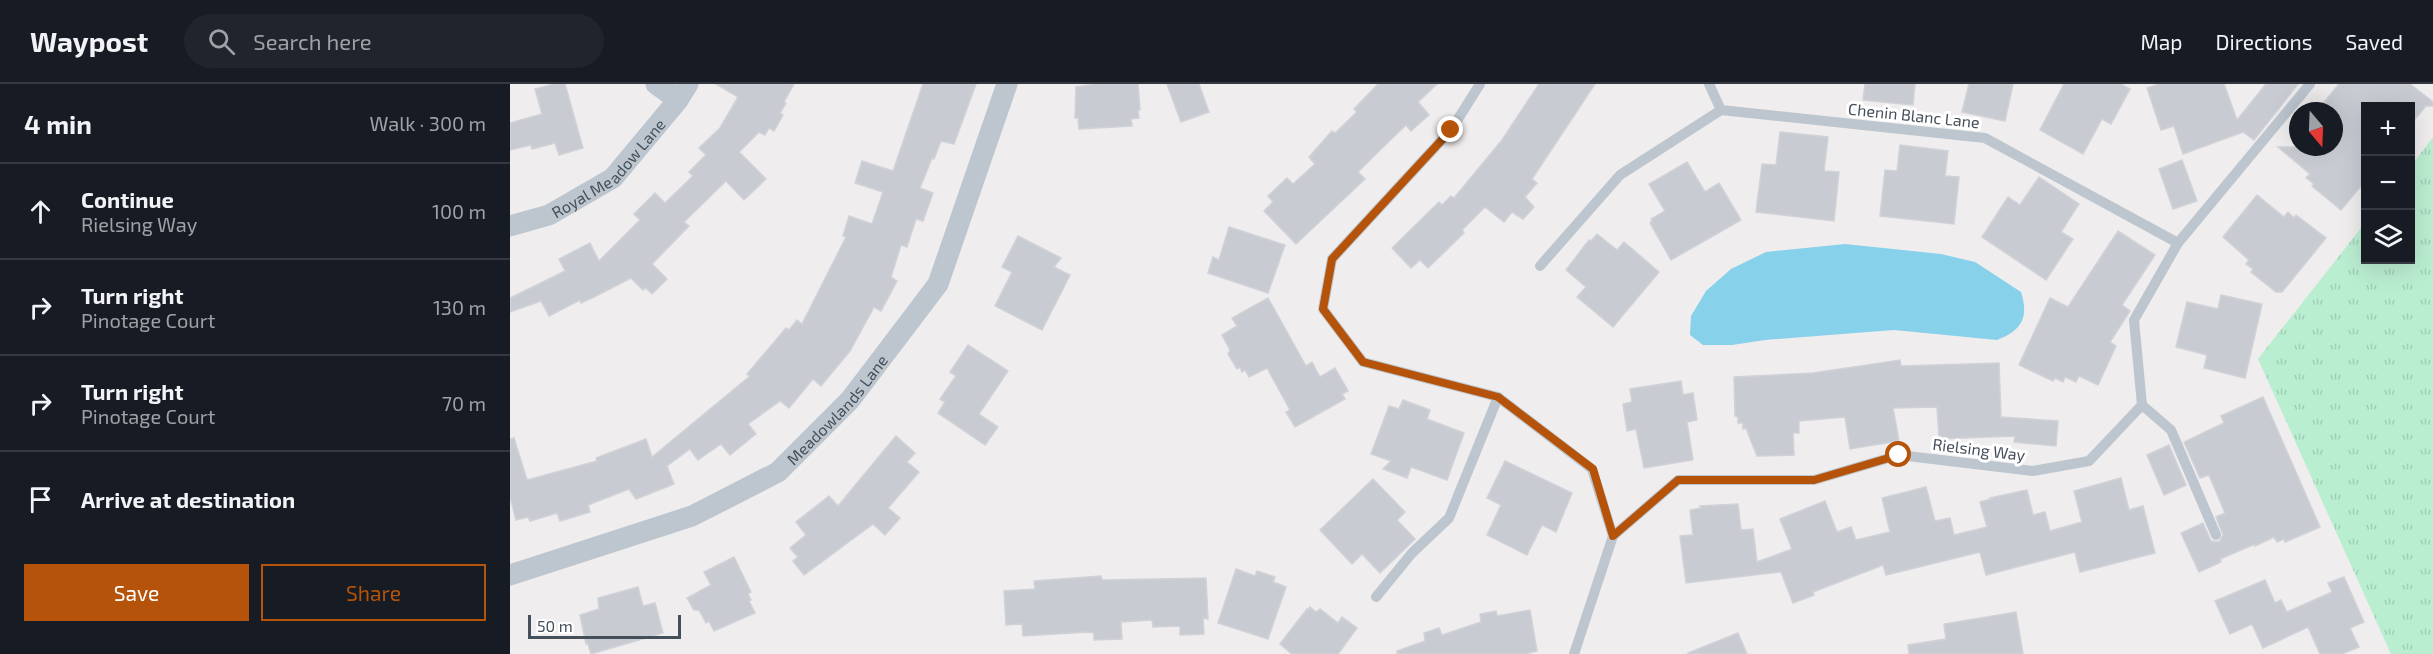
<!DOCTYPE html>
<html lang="en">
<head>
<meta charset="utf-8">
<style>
	:root { --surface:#171b24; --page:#20242c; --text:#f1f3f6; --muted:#9ea1a6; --line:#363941; --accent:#b45309 }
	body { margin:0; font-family:"Exo 2",sans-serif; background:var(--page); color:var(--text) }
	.controls { position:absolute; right:18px; top:18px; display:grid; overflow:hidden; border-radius:0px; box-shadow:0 6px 24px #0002 }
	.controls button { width:54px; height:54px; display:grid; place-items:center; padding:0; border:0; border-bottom:2px solid var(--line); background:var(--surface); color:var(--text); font:30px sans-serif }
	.compass { position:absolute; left:1779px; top:18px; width:54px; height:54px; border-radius:50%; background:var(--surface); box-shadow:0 6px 24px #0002; rotate:161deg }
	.scale { position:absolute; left:18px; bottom:15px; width:153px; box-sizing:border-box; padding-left:6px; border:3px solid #454f5a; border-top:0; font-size:16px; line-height:21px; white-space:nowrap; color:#454f5a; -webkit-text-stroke:4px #fff; paint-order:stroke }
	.stop { position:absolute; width:18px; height:18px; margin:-14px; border:4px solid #b45309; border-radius:50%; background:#fff }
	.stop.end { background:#b45309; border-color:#fff; box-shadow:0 2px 6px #0008 }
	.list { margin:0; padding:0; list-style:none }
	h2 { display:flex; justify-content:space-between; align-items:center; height:78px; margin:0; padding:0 24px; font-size:26px }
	h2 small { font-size:20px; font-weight:400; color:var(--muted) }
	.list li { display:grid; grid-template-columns:39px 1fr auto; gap:18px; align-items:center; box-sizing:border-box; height:96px; padding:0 24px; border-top:2px solid var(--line) }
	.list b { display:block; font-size:22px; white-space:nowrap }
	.list p { margin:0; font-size:20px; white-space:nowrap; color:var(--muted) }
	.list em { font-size:20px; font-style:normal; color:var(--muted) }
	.actions { display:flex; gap:12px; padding:18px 24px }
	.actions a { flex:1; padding:14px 0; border:2px solid var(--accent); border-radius:0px; text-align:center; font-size:21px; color:var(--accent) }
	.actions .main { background:var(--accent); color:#fff }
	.icon { flex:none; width:33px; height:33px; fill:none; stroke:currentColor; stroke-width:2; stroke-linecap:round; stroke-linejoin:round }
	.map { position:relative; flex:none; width:1923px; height:570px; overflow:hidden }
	header { display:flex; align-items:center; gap:36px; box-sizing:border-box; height:84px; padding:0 30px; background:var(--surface); border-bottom:2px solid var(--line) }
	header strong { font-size:28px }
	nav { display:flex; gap:33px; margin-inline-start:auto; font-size:21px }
	.search { width:420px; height:54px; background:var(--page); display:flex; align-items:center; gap:15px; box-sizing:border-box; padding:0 21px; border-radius:33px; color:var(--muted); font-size:22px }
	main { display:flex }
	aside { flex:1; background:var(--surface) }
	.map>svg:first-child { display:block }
	.grass { fill:url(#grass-tufts) }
	.water { fill:#87d1eb }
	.building { fill:#c9cbd3; stroke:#d1d2d8; stroke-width:1.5 }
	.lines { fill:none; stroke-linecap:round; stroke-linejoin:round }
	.service { stroke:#bdc6cf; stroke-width:10 }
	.minor { stroke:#bdc6cf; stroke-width:21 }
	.route { stroke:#b45309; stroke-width:8 }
	.labels { text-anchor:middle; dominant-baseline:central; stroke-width:6; stroke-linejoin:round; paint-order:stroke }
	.street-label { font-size:16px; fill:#454f5a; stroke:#fff }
</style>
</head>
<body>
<header>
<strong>Waypost</strong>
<div class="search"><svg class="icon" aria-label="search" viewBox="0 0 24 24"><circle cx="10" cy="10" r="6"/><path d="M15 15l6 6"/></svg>Search here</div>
<nav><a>Map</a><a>Directions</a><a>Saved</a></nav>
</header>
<main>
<aside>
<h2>4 min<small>Walk · 300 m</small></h2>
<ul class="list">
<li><svg class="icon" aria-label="ahead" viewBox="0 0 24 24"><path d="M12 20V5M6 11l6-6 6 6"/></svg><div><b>Continue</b><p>Rielsing Way</p></div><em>100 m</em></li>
<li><svg class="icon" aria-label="right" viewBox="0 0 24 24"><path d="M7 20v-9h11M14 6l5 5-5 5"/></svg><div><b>Turn right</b><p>Pinotage Court</p></div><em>130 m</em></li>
<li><svg class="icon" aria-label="right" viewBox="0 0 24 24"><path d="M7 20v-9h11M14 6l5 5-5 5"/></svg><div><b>Turn right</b><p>Pinotage Court</p></div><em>70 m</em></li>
<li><svg class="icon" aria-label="arrive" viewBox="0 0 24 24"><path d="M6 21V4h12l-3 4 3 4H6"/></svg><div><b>Arrive at destination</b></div></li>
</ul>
<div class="actions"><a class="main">Save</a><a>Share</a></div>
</aside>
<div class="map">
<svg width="1923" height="570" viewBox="0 0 1923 570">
	<defs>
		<pattern id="grass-tufts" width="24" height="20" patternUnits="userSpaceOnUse" patternTransform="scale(1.5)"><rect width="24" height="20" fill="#baeed1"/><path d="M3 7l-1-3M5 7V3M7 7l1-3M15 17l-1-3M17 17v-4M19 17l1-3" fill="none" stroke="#a1ceb6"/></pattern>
	</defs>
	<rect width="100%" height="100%" fill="#efeded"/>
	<path class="grass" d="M 1923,53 L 1923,570 L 1881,570 L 1748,275 L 1855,139 L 1856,176 L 1900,176 L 1901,82 Z"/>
	<path class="water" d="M 1335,160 L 1431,170 L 1465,178 L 1511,208 C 1519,233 1512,247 1487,256 L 1384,246 L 1255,256 L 1222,261 L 1193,261 L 1180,251 L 1181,232 L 1196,207 L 1221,185 L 1256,168 Z"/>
	<g class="building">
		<path d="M 44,0 L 55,0 L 73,64 L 49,71 L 45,59 L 22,65 L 21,61 L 0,66 L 0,39 L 32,30 L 25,5 Z"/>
		<path d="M 206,0 L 284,0 L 274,18 L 276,19 L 270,29 L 273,31 L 264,47 L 259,44 L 255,51 L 249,48 L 229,68 L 256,95 L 234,116 L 216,97 L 174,138 L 179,142 L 142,180 L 157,195 L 142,210 L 136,204 L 133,206 L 121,194 L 84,213 L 71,219 L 70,216 L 39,232 L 31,217 L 0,228 L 0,214 L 55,187 L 49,175 L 80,159 L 89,177 L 130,136 L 124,130 L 145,109 L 155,119 L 183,92 L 179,88 L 196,71 L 189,64 L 210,44 L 228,13 Z"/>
		<path d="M 413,0 L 466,0 L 444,60 L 431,57 L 424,75 L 422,74 L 410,104 L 423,109 L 413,137 L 406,135 L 397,163 L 391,161 L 381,193 L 387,197 L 371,227 L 364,223 L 340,267 L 311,302 L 303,295 L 279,324 L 270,317 L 238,340 L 246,350 L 220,371 L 211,360 L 188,376 L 180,365 L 157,382 L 164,400 L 126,415 L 119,405 L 78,421 L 80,428 L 50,437 L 47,429 L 20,437 L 18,433 L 6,436 L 0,413 L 0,355 L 4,354 L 17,396 L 87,377 L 86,374 L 136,355 L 142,373 L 240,292 L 237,290 L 276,244 L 279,246 L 287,236 L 292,240 L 336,153 L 333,152 L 339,132 L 362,140 L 373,108 L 345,99 L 352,77 L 383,87 Z"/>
		<path d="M 586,0 L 628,0 L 630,26 L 628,26 L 629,34 L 621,35 L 622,42 L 569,45 L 568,34 L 565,34 L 566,3 Z"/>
		<path d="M 657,0 L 689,0 L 699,28 L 671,38 Z"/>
		<path d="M 868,0 L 927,0 L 908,18 L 919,31 L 901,47 L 896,41 L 866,70 L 848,88 L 855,95 L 786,160 L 754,127 L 763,118 L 758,112 L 777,94 L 783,100 L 805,80 L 799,73 L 822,47 L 825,49 L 847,28 L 844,25 Z"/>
		<path d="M 1029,0 L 1085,0 L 1022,95 L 1027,99 L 1015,113 L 1024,123 L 1013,135 L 1002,128 L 994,138 L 975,123 L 952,146 L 954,149 L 918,184 L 910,176 L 901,184 L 882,164 L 929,118 L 932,121 L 941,112 L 944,114 L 992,56 Z"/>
		<path d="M 1355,0 L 1405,0 L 1403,21 L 1353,16 Z"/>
		<path d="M 1459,0 L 1503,0 L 1495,37 L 1452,28 Z"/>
		<path d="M 1554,0 L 1611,0 L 1620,5 L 1601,40 L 1592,35 L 1573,70 L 1530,46 Z"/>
		<path d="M 1649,0 L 1714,0 L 1727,36 L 1756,0 L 1788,0 L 1744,56 L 1733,48 L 1673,70 L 1664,42 L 1651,46 L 1637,4 Z"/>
		<path d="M 1829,0 L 1900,0 L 1923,18 L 1923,22 L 1916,22 L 1900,41 L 1900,22 L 1856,22 L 1856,96 L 1831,126 L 1802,102 L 1804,100 L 1796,94 L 1800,90 L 1768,63 L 1824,63 L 1824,27 L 1807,27 Z"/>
		<path d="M 1270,48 L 1318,53 L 1314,87 L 1329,88 L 1324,137 L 1246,128 L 1252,80 L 1266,81 Z"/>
		<path d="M 1390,61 L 1438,67 L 1435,92 L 1449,93 L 1444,140 L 1370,132 L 1375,86 L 1387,87 Z"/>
		<path d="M 1672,76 L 1687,117 L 1663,125 L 1649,85 Z"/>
		<path d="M 1177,78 L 1195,108 L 1209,99 L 1231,136 L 1161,176 L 1140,139 L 1142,137 L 1141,135 L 1155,127 L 1139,100 Z"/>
		<path d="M 1529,93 L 1569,120 L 1551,148 L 1563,155 L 1536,196 L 1472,153 L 1498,113 L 1510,121 Z"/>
		<path d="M 1747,111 L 1774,133 L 1778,128 L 1784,134 L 1786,131 L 1816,154 L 1772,208 L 1766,208 L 1741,188 L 1743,185 L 1736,180 L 1739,176 L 1713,153 Z"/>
		<path d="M 719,143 L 775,161 L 758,209 L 698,189 L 703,173 L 709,176 Z"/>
		<path d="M 1608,147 L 1645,171 L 1612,221 L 1620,227 L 1600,258 L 1606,262 L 1588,301 L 1569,292 L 1566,298 L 1555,293 L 1553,298 L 1545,294 L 1543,297 L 1509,281 L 1540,214 L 1558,223 Z"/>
		<path d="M 1087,150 L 1107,166 L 1114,158 L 1149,188 L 1103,243 L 1067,213 L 1076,203 L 1056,186 L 1079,156 L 1081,157 Z"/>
		<path d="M 508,152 L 551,174 L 544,183 L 560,191 L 532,246 L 485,222 L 502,188 L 492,183 Z"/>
		<path d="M 1711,211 L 1752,220 L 1735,294 L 1694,284 L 1697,271 L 1666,263 L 1677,218 L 1708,225 Z"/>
		<path d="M 758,214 L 796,282 L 802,278 L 810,293 L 825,284 L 838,307 L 832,310 L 835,315 L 785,343 L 776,328 L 780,326 L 757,284 L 739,293 L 735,286 L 732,288 L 730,283 L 727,285 L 718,270 L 720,266 L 712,251 L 727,242 L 722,234 Z"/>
		<path d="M 458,261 L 498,287 L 469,330 L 488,343 L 475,361 L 428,329 L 435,318 L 430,315 L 446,292 L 440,288 Z"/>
		<path d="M 1390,276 L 1391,282 L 1489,279 L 1491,333 L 1548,337 L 1546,362 L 1504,358 L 1505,352 L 1429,355 L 1427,323 L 1383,324 L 1389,357 L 1340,365 L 1335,333 L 1289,337 L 1289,349 L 1283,349 L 1284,371 L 1247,372 L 1236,344 L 1233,345 L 1233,339 L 1228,339 L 1228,333 L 1225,332 L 1224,293 L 1303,289 Z"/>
		<path d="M 1171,297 L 1173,311 L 1183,309 L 1187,336 L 1177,338 L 1183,376 L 1134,384 L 1126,345 L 1117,347 L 1113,320 L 1122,318 L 1120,305 Z"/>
		<path d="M 1753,313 L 1810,443 L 1775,458 L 1774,455 L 1767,458 L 1764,453 L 1745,462 L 1745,460 L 1710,475 L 1711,478 L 1689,488 L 1671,449 L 1693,439 L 1701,457 L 1709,458 L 1713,451 L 1706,433 L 1715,429 L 1699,391 L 1690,394 L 1674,358 L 1714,339 L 1711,332 Z"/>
		<path d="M 893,316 L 920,326 L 917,335 L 954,349 L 937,396 L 901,383 L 897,394 L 873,385 L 881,377 L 861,370 L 879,322 L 889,325 Z"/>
		<path d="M 386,352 L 405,369 L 397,378 L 409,388 L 378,424 L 390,434 L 375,451 L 363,440 L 294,491 L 283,477 L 288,473 L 280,464 L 296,451 L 286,438 L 319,412 L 328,422 Z"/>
		<path d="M 1659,361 L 1676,401 L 1654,411 L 1637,371 Z"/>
		<path d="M 995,377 L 1062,409 L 1046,448 L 1032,441 L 1017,471 L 977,451 L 991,421 L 977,414 Z"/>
		<path d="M 1611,394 L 1619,426 L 1633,422 L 1645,469 L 1570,488 L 1565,468 L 1476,491 L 1470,468 L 1376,491 L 1373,481 L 1303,508 L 1304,511 L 1283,519 L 1271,488 L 1176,499 L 1170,452 L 1183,451 L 1180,426 L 1191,424 L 1190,422 L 1228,420 L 1231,446 L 1243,445 L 1247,478 L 1282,465 L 1270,435 L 1315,417 L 1327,448 L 1341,443 L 1346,456 L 1380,448 L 1372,414 L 1416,403 L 1425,437 L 1440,434 L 1444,451 L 1477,443 L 1470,418 L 1481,415 L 1480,414 L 1517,406 L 1523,431 L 1535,428 L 1540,447 L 1572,438 L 1564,407 Z"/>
		<path d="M 863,395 L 895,428 L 887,436 L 905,455 L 870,489 L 852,470 L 842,480 L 810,446 Z"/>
		<path d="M 224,473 L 241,508 L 238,510 L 241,516 L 239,517 L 245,529 L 204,547 L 199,537 L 196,539 L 189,526 L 184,526 L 177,514 L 201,501 L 194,488 Z"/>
		<path d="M 726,485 L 745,492 L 747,487 L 765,493 L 763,498 L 776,503 L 758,555 L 708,539 Z"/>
		<path d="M 591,492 L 592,496 L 696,494 L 698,535 L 693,534 L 694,550 L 670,551 L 670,542 L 643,543 L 642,536 L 611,538 L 612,555 L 584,556 L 584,549 L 578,548 L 513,552 L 512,540 L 496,541 L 494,507 L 525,505 L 524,497 Z"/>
		<path d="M 1834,493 L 1854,538 L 1840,544 L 1849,563 L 1832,570 L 1810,570 L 1798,543 L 1753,564 L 1742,540 L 1720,550 L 1705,517 L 1755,496 L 1765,519 L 1771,516 L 1777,528 L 1822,508 L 1818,499 Z"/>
		<path d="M 128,503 L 133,522 L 145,519 L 153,549 L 81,570 L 78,560 L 76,560 L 70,531 L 89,525 L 88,514 Z"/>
		<path d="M 800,523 L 806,528 L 810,525 L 828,539 L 832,533 L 847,544 L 828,570 L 782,570 L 770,560 L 797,525 L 798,526 Z"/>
		<path d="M 1020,526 L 1027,567 L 1015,570 L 887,570 L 887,567 L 915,557 L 914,549 L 929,544 L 932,551 L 971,538 L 970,530 L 986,527 L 987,532 Z"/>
		<path d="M 1506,528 L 1513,570 L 1399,570 L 1398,561 L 1436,555 L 1434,540 Z"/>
		<path d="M 1228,549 L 1237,570 L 1178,570 L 1178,569 Z"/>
	</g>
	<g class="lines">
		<g class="service">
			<path d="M 970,0 L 941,46 L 822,175 L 813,225 L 853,278 L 988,313 L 1082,385 L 1103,452 L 1064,570"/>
			<path d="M 1199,0 L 1211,26"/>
			<path d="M 1211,26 L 1475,54 L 1668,159"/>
			<path d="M 1030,182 L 1110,91 L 1211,26"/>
			<path d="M 1632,321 L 1661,346 L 1706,451"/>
			<path d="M 1103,452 L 1168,396 L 1304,396 L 1389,371 L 1523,387 L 1579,377 L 1632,321 L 1624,236 L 1668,159 L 1800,0"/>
			<path d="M 866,513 L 902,469 L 939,434 L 988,313"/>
		</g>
		<g class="minor">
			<path d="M 146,0 L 168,16"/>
			<path id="s1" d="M 0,142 L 39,131 L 103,94 L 168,16 L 178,0"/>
			<path id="s2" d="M 0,491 L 182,432 L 268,388 L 340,316 L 428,200 L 497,0"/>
		</g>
	</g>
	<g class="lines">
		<path class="route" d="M 941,46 L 822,175 L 813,225 L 853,278 L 988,313 L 1083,385 L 1103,452 L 1168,396 L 1304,396 L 1389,371"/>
	</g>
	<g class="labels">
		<g class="street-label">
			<text transform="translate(1404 31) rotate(6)">Chenin Blanc Lane</text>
			<text stroke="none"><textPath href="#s1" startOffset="117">Royal Meadow Lane</textPath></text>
			<text stroke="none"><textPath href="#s2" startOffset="374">Meadowlands Lane</textPath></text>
			<text transform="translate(1469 365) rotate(7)">Rielsing Way</text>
		</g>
	</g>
</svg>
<div class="controls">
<button>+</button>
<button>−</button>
<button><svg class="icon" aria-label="layers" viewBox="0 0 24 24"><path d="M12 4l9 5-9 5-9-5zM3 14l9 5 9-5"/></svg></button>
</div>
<svg class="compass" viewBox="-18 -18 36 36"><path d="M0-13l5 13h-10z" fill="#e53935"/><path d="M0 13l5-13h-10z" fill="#9ea1a6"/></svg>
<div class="scale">50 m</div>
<div class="stop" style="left:1389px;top:371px"></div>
<div class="stop end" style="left:941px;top:46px"></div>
</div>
</main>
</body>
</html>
